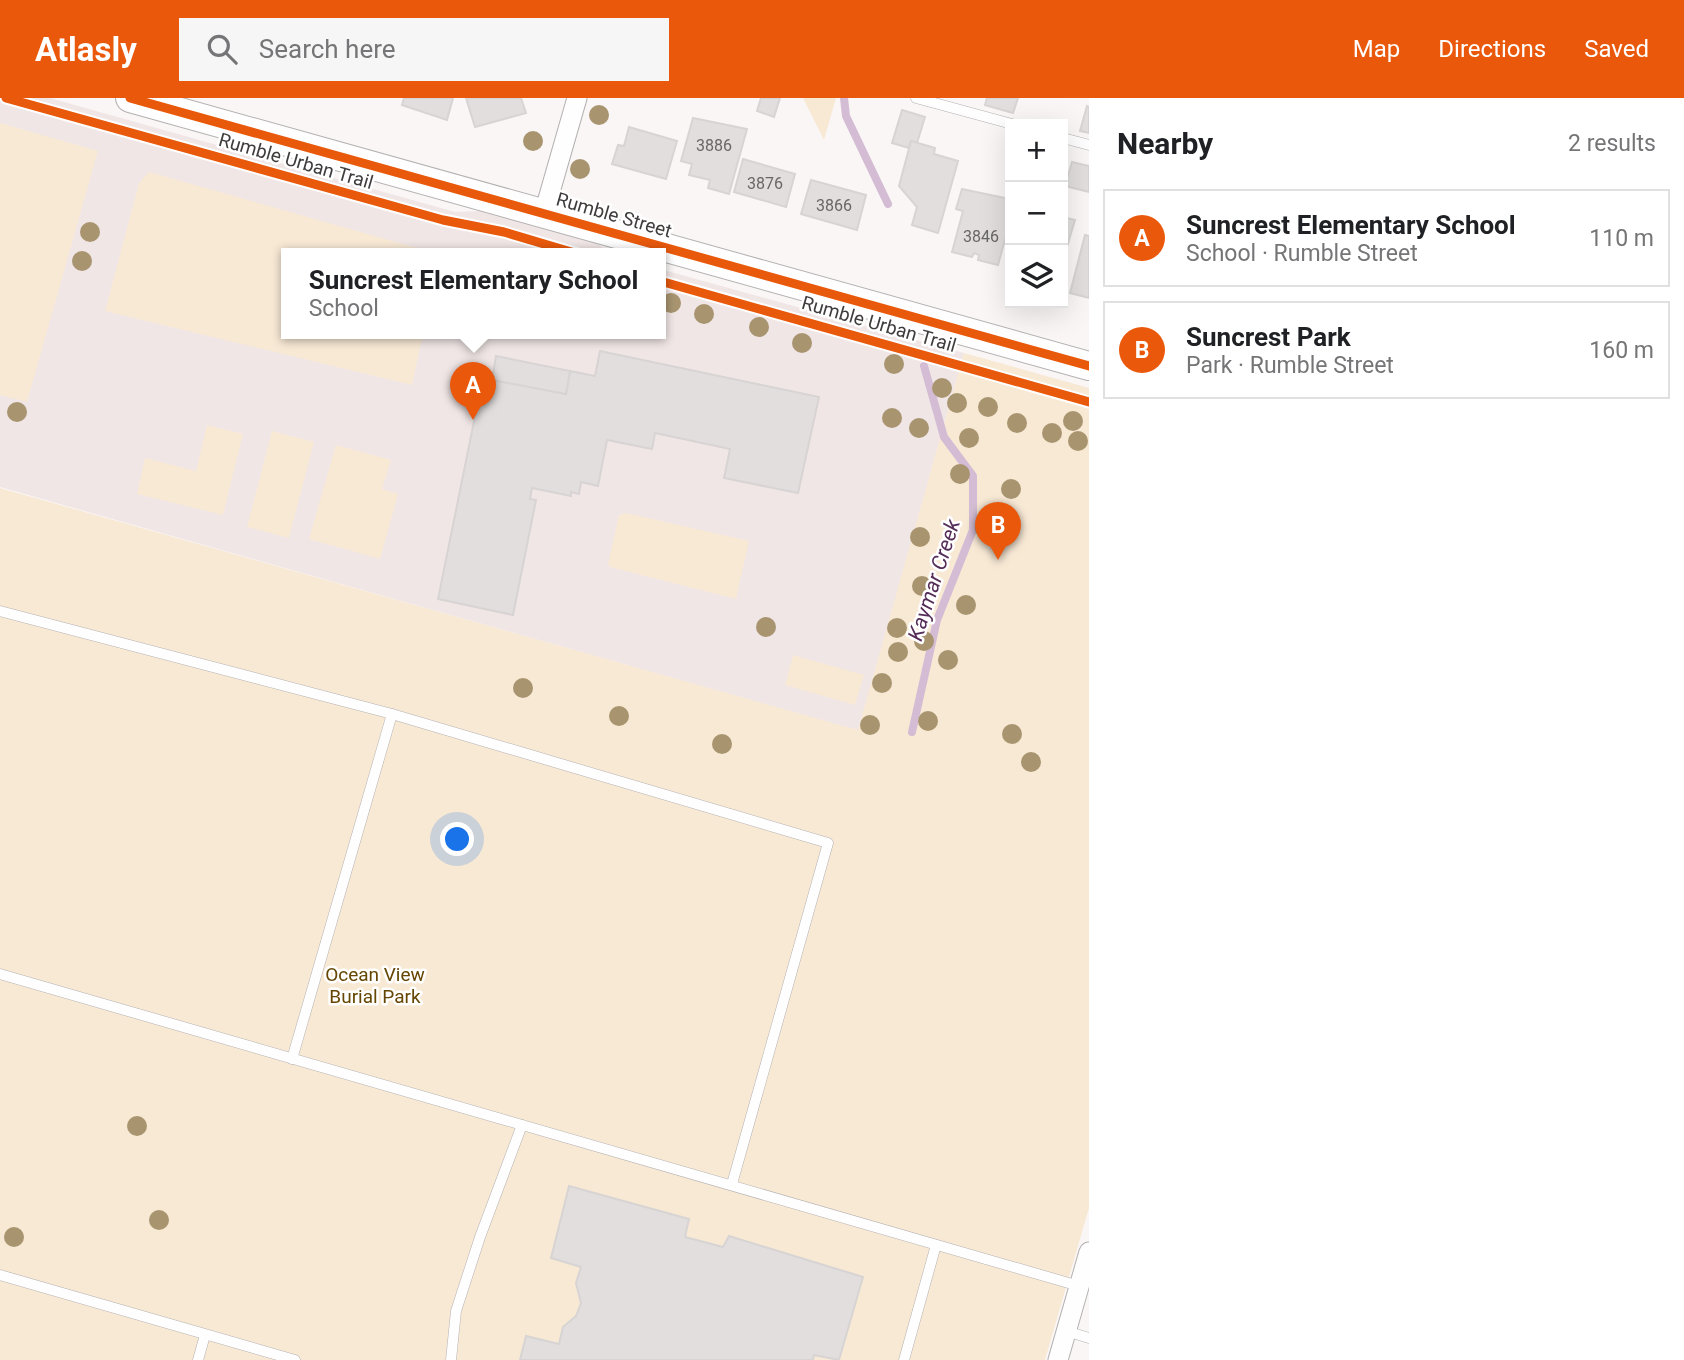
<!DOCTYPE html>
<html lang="en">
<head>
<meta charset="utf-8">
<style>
	:root { --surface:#fff; --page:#f6f6f6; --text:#202124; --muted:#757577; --line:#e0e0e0; --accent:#ea580c }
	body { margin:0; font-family:Roboto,sans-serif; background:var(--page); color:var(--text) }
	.controls { position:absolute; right:21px; top:21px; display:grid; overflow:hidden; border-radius:0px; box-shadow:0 7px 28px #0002 }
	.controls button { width:63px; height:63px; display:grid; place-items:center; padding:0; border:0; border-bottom:2px solid var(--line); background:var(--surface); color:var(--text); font:35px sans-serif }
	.you { position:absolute; left:458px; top:742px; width:24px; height:24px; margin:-18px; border:5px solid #fff; border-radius:50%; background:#1a73e8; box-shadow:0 0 0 10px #1a73e833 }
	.badge { display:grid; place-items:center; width:46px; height:46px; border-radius:50%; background:var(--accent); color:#fff; font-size:23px; font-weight:700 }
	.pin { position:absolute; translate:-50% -58px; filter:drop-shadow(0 2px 4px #0008) }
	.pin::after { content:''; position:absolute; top:37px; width:24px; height:21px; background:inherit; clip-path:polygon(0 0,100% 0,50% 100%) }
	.popup { position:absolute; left:281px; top:150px; width:385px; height:91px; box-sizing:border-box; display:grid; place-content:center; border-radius:0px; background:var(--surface); filter:drop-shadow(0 2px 5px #0005); font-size:23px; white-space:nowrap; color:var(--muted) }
	.popup b { font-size:26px; color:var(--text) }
	.popup::after { content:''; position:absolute; left:50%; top:100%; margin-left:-14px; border:14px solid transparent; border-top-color:var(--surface) }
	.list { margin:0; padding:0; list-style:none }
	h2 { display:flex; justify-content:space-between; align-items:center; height:91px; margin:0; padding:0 28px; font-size:30px }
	h2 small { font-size:23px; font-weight:400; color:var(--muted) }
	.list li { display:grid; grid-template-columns:46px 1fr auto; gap:21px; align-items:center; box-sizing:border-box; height:98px; margin:0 14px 14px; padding:0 14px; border:2px solid var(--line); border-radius:0px }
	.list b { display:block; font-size:26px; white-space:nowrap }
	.list p { margin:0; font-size:23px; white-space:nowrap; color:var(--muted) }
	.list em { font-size:23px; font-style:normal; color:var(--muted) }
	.icon { flex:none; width:38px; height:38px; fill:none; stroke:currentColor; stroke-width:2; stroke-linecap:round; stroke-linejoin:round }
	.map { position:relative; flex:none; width:1089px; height:1262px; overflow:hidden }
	header { display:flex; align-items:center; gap:42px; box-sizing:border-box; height:98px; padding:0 35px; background:var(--accent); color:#fff }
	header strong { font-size:33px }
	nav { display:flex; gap:38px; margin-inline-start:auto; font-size:24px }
	.search { width:490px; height:63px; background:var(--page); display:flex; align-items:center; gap:18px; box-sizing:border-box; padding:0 24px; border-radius:0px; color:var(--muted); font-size:26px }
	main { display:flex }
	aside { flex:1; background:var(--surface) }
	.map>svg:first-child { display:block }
	.built { fill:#f1e6e6 }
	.green { fill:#f8e9d5 }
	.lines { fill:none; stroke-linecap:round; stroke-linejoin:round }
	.stream { stroke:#d4bdd4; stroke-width:8 }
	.building { fill:#e1dedd; stroke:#d7d4d3; stroke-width:2 }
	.lane-casing { stroke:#b5b1b1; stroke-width:11 }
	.street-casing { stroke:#b5b1b1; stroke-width:21 }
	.secondary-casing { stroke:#b5b1b1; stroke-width:30 }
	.lane { stroke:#fefefe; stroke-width:10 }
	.street { stroke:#fefefe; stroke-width:19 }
	.secondary { stroke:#fefefe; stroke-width:28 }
	.cycleway-casing { stroke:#fff; stroke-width:13 }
	.cycleway { stroke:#e8590c; stroke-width:9 }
	.tree { fill:#a89570 }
	.labels { text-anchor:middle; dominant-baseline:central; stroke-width:5; stroke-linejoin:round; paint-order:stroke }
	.number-label { font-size:16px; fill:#696666 }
	.street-label { font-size:19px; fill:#3f3c3c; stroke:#fff }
	.park-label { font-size:19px; fill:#654602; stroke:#fff }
	.water-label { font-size:21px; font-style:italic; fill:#542d58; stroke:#fff }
</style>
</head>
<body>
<header>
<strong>Atlasly</strong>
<div class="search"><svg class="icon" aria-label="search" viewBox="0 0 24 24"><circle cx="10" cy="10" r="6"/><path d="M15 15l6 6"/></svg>Search here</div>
<nav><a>Map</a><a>Directions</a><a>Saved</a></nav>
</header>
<main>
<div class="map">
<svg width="1089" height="1262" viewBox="0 0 1089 1262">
	<rect width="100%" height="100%" fill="#faf6f6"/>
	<path class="built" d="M 0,0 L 50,0 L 455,114 L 482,113 L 597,145 L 610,156 L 286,156 L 286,236 L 660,236 L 660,171 L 964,255 L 859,633 L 0,389 Z"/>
	<g class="green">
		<path d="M 803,0 L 836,0 L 824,42 Z"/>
		<path d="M 0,25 L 98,53 L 27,304 L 0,297 Z"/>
		<path d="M 149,74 L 431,154 L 286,156 L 286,236 L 423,236 L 412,287 L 105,213 L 139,85 Z"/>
		<path d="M 964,255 L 1089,290 L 1089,1110 L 1045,1262 L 0,1262 L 0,390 L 858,632 Z"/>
		<path d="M 207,327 L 243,336 L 223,417 L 137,396 L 145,360 L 196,373 Z"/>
		<path d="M 272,333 L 314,344 L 289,440 L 247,429 Z"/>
		<path d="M 336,347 L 391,362 L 382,391 L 398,396 L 380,461 L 309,441 Z"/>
		<path d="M 626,415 L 749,443 L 736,501 L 610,469 L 608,466 L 619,417 Z"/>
		<path d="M 793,557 L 864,577 L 855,607 L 785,587 Z"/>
	</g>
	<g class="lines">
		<g class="stream">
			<path d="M 844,0 L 846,18 L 888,106"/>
			<path d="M 912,634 L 937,522 L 973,432 L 973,378 L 944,339 L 924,268"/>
		</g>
	</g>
	<g class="building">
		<path d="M 404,0 L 453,0 L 447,22 L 402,7 Z"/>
		<path d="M 466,0 L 521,0 L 526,15 L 475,29 Z"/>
		<path d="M 761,0 L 780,0 L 774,19 L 757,13 Z"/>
		<path d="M 987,0 L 1018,0 L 1013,15 L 985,7 Z"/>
		<path d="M 1087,8 L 1089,9 L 1089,35 L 1080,33 Z"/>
		<path d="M 902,12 L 925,19 L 917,45 L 911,43 L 909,50 L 892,45 Z"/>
		<path d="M 693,20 L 747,31 L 729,96 L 708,90 L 710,82 L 689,77 L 692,66 L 681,63 Z"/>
		<path d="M 629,29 L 677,43 L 666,81 L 612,66 L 618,47 L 624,48 Z"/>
		<path d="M 911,43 L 935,50 L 934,56 L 958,63 L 938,135 L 912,127 L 917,109 L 899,88 Z"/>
		<path d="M 743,61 L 795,76 L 786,109 L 734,94 Z"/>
		<path d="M 1072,64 L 1089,68 L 1089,94 L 1065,88 Z"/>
		<path d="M 811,82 L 866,97 L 857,132 L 801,116 Z"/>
		<path d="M 962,91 L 1010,101 L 1010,123 L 998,167 L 978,162 L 979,157 L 974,155 L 972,159 L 952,154 L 963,113 L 956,111 Z"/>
		<path d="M 1063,119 L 1075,122 L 1063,162 Z"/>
		<path d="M 1085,137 L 1089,138 L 1089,200 L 1070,195 Z"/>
		<path d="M 600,253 L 819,299 L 798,395 L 724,380 L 730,351 L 655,335 L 652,351 L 607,342 L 598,388 L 581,384 L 579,396 L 571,394 L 571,398 L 532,390 L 530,401 L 536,402 L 513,517 L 438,501 L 483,279 L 566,296 L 570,273 L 595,278 Z"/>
		<path d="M 496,258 L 570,273 L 566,296 L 492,282 Z"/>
		<path d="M 569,1088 L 689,1121 L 685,1139 L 723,1149 L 729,1138 L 863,1179 L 839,1262 L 814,1257 L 813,1262 L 520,1262 L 526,1238 L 559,1246 L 563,1229 L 576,1218 L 581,1205 L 576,1185 L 581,1169 L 551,1160 Z"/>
	</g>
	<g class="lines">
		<g class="lane-casing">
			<g id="lane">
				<path d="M 916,0 L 1012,26"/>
				<path d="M 1063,40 L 1089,47"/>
				<path d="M 0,513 L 392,616 L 828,745 L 732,1086"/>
				<path d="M 0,876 L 1079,1188"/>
				<path d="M 292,961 L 392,616"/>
				<path d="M 0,1177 L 295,1262"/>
				<path d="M 1066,1233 L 1089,1240"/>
				<path d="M 198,1262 L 205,1237"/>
				<path d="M 451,1262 L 456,1213 L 480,1139 L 522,1027"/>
				<path d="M 904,1262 L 936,1147"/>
			</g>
		</g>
		<g class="street-casing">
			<g id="street">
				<path d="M 544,115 L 577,0"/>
				<path d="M 1058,1262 L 1089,1154"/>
			</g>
		</g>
		<g class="secondary-casing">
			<path id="secondary" d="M 130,0 L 1089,268"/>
		</g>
		<use href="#lane" class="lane"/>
		<use href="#street" class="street"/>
		<use href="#secondary" class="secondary"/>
		<g class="cycleway-casing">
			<g id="cycleway">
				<path d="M 6,0 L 443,122 L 504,134 L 578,156"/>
				<path d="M 130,0 L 1089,268"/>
				<path d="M 660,183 L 1089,304"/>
			</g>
		</g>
		<use href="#cycleway" class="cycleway"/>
	</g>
	<g class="tree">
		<circle cx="599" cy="17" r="10"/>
		<circle cx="533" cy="43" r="10"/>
		<circle cx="580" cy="71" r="10"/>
		<circle cx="90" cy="134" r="10"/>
		<circle cx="82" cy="163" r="10"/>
		<circle cx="671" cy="205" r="10"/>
		<circle cx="704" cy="216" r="10"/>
		<circle cx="759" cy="229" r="10"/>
		<circle cx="802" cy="245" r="10"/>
		<circle cx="894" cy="266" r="10"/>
		<circle cx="942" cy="290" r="10"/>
		<circle cx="957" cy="305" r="10"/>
		<circle cx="988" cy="309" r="10"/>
		<circle cx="17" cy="314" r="10"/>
		<circle cx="892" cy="320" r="10"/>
		<circle cx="1073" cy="323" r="10"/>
		<circle cx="1017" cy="325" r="10"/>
		<circle cx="919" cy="330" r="10"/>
		<circle cx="1052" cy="335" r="10"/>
		<circle cx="969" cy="340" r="10"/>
		<circle cx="1078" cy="343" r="10"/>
		<circle cx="960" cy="376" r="10"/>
		<circle cx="1011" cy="391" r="10"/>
		<circle cx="985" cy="430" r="10"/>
		<circle cx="920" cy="439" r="10"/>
		<circle cx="922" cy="488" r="10"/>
		<circle cx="966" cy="507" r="10"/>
		<circle cx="766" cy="529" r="10"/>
		<circle cx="897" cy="530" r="10"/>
		<circle cx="924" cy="543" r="10"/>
		<circle cx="898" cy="554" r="10"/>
		<circle cx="948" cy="562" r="10"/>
		<circle cx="882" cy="585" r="10"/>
		<circle cx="523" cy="590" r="10"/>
		<circle cx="619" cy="618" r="10"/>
		<circle cx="928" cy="623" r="10"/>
		<circle cx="870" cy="627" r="10"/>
		<circle cx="1012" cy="636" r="10"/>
		<circle cx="722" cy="646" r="10"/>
		<circle cx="1031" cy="664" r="10"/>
		<circle cx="137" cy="1028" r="10"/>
		<circle cx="159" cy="1122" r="10"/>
		<circle cx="14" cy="1139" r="10"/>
	</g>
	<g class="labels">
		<g class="number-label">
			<text x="714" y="47">3886</text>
			<text x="765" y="85">3876</text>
			<text x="834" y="107">3866</text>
			<text x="981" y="138">3846</text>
		</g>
		<g class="street-label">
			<text transform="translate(296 63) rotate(16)">Rumble Urban Trail</text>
			<text transform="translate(614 117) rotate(16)">Rumble Street</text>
			<text transform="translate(879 226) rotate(16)">Rumble Urban Trail</text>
		</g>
		<g class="park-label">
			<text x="375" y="876">Ocean View<tspan x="375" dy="22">Burial Park</tspan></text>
		</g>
		<g class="water-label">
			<text transform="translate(934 482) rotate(-72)">Kaymar Creek</text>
		</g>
	</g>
</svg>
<div class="controls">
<button>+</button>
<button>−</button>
<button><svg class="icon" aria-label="layers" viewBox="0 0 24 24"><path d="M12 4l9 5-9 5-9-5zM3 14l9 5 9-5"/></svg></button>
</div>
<div class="you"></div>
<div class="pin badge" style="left:473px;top:322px">A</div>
<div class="popup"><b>Suncrest Elementary School</b>School</div>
<div class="pin badge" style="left:998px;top:462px">B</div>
</div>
<aside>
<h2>Nearby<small>2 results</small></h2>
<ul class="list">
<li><span class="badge">A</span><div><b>Suncrest Elementary School</b><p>School · Rumble Street</p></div><em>110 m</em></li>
<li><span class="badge">B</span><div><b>Suncrest Park</b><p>Park · Rumble Street</p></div><em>160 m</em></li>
</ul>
</aside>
</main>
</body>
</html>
